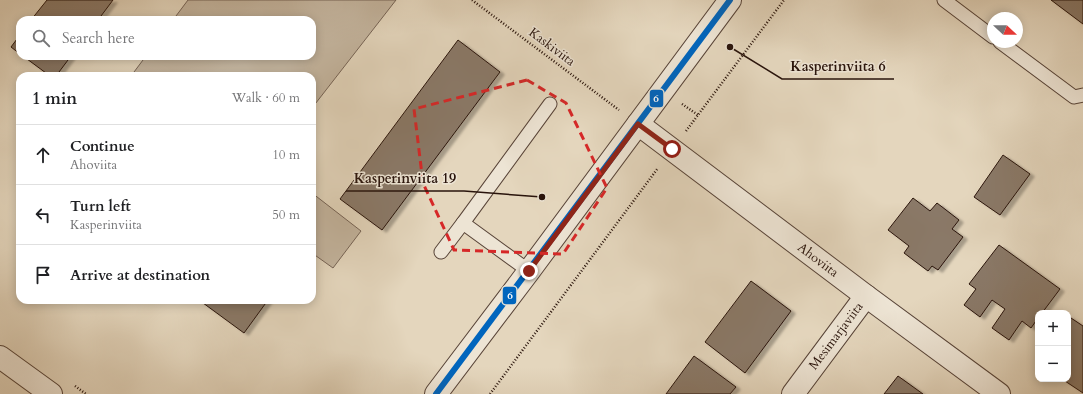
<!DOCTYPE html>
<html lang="en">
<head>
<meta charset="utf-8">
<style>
	:root { --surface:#fff; --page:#f6f6f6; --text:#202124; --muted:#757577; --line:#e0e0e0 }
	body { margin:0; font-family:Cardo,serif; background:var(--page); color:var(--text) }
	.controls { position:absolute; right:12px; bottom:12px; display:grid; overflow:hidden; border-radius:8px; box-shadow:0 2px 10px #0003 }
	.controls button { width:36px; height:36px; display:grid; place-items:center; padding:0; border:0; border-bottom:1px solid var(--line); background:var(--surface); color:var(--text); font:20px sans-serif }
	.compass { position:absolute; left:987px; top:12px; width:36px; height:36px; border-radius:50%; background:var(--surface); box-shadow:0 2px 10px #0003; rotate:112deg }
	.stop { position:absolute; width:12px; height:12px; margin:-9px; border:3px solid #8f2418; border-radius:50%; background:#fff }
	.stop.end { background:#8f2418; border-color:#fff; box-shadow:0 1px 4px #0008 }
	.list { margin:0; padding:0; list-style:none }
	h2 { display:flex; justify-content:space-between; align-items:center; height:52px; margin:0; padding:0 16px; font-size:17px }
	h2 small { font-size:13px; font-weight:400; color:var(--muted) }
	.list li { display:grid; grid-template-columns:26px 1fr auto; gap:12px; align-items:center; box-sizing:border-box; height:60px; padding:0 16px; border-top:1px solid var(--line) }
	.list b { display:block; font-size:15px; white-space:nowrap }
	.list p { margin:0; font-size:13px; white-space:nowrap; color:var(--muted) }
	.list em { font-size:13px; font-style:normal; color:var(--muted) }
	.icon { flex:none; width:22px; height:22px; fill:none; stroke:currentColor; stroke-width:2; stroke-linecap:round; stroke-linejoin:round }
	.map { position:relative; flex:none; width:1083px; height:394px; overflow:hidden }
	.search { position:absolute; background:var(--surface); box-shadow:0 2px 10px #0003; left:16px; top:16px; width:300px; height:44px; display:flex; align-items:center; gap:10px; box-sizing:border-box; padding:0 14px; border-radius:12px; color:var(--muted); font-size:15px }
	.panel { position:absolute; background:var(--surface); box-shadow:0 2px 10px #0003; left:16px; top:72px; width:300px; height:232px; border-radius:12px }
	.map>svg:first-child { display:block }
	.green { fill:#c4b59f; stroke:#766456 }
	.building { fill:#8a7968; stroke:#29140c; filter:url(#shadow) }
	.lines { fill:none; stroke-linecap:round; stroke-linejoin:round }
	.lane-casing { stroke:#584438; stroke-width:15 }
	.street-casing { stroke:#584438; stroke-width:24 }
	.path { stroke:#29140c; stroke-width:2.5; stroke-dasharray:1 2; stroke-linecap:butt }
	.lane { stroke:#ede4d4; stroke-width:13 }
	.street { stroke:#ede4d4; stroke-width:22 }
	.bus-1-casing { stroke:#ede4d4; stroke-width:9 }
	.bus-1 { stroke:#0065bd; stroke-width:6 }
	.route { stroke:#8f2418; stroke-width:5 }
	.marked { fill:none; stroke:#d62828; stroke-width:3; stroke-dasharray:8 5; stroke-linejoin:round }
	.labels { text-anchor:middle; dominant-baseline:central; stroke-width:3; stroke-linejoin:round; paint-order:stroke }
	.street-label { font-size:13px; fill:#29140c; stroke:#ede4d4 }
	.leader { fill:none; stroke:#29140c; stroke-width:1.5 }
	.callout-dot { fill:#29140c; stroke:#ede4d4; stroke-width:1.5 }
	.callout-label { font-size:14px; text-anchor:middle; font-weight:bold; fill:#29140c; stroke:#ede4d4; stroke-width:3; stroke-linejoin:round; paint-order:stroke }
	.line-badge { stroke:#ede4d4; stroke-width:1.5 }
	.badge-label { font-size:11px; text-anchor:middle; font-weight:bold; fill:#fff }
</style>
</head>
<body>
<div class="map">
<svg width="1083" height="394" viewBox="0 0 1083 394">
	<defs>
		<filter id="shadow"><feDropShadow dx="4.5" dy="2.5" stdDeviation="1" flood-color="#0004"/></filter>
	</defs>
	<rect width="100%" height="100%" fill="#e4d6bd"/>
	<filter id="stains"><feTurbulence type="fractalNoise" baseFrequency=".005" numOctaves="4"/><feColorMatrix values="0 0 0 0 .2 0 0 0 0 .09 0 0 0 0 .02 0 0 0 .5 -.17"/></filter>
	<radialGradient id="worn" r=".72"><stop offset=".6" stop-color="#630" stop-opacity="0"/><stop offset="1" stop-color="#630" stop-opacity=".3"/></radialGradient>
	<g class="green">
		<path d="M 188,0 L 396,0 L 312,108 L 312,76 L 131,76 L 146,56 L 312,56 L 312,20 L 173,20 Z"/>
		<path d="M 312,193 L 361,231 L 333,268 L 312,253 Z"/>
	</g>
	<g class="building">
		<path d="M 47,0 L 113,0 L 98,20 L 31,20 Z"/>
		<path d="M 1051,0 L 1083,0 L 1083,24 Z"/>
		<path d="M 20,35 L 20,54 L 11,47 Z"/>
		<path d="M 458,40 L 500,72 L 382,230 L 340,199 Z"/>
		<path d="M 23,56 L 71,56 L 56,76 L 50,76 Z"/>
		<path d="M 1003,155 L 1030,174 L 1000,215 L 974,197 Z"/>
		<path d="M 913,198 L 930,211 L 937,203 L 959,220 L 952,229 L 963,237 L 938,270 L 932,266 L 928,271 L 904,253 L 909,246 L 888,230 Z"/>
		<path d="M 999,245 L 1060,289 L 1042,313 L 1038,313 L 1038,318 L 1031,328 L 1022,321 L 1009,340 L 992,328 L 1005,309 L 992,300 L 980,317 L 964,305 L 976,289 L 969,284 Z"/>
		<path d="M 751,281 L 791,311 L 745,373 L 705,342 Z"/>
		<path d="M 199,300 L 268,300 L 244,333 Z"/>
		<path d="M 1068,316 L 1083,326 L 1083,393 L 1062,379 L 1068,379 Z"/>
		<path d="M 694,356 L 736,387 L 730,394 L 666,394 Z"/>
		<path d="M 898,376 L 923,394 L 884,394 Z"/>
	</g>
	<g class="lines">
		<g class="lane-casing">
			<g id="lane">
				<path d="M 944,0 L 993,37"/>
				<path d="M 1000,42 L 1074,97 L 1083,95"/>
				<path d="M 441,252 L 463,223"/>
				<path d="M 529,271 L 463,223 L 550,104"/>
			</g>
		</g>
		<g class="street-casing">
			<g id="street">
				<path d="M 638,124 L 866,296 L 999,394"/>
				<path d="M 0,357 L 51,394"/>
				<path d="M 436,394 L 529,271 L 730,0"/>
				<path d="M 793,394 L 866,296"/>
			</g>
		</g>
		<g class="path">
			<path d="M 472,0 L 619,110"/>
			<path d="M 682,104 L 698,115"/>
			<path d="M 686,131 L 784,0"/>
			<path d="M 75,386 L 86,394"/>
			<path d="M 490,394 L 658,168"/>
		</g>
		<use href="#lane" class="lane"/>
		<use href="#street" class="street"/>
		<g class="bus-1-casing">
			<path id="bus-1" d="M 436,394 L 730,0"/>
		</g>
		<use href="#bus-1" class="bus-1"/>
	</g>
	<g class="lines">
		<path class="route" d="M 529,271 L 638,124 L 672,149"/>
	</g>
	<path class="marked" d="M 527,80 L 566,103 L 607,188 L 563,254 L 454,250 L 423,183 L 414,109 Z"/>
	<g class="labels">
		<g class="street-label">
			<text transform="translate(552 47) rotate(37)">Kaskiviita</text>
			<text transform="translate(818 260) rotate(37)">Ahoviita</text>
			<text transform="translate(836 336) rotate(-53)">Mesimarjaviita</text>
		</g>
	</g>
	<path class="leader" d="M730 47L782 79H894M542 197L464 191H346"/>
	<g class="callout-dot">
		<circle cx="730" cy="47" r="4"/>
		<circle cx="542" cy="197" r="4"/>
	</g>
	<g class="callout-label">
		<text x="838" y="71">Kasperinviita 6</text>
		<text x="405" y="183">Kasperinviita 19</text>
	</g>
	<g class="line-badge">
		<rect x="649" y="89" width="15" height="19" rx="4" fill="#0065bd"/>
		<rect x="502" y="286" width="15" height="19" rx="4" fill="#0065bd"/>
	</g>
	<g class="badge-label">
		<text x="656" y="102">6</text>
		<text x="510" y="299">6</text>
	</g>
	<rect width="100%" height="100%" filter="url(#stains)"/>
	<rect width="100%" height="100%" fill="url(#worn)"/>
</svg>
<div class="controls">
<button>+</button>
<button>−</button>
</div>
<svg class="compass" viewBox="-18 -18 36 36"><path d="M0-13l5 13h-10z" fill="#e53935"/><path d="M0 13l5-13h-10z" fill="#757577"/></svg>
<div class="stop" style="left:672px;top:149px"></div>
<div class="stop end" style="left:529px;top:271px"></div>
<div class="search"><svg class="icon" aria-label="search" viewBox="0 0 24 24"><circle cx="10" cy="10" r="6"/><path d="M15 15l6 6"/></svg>Search here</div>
<section class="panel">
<h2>1 min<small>Walk · 60 m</small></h2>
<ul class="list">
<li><svg class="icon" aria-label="ahead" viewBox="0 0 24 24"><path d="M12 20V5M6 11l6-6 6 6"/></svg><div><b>Continue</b><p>Ahoviita</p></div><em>10 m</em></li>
<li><svg class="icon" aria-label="left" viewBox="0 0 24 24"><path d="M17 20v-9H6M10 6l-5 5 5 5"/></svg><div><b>Turn left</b><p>Kasperinviita</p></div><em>50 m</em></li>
<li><svg class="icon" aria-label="arrive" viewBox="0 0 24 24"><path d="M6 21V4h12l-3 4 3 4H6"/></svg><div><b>Arrive at destination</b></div></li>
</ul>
</section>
</div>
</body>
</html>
